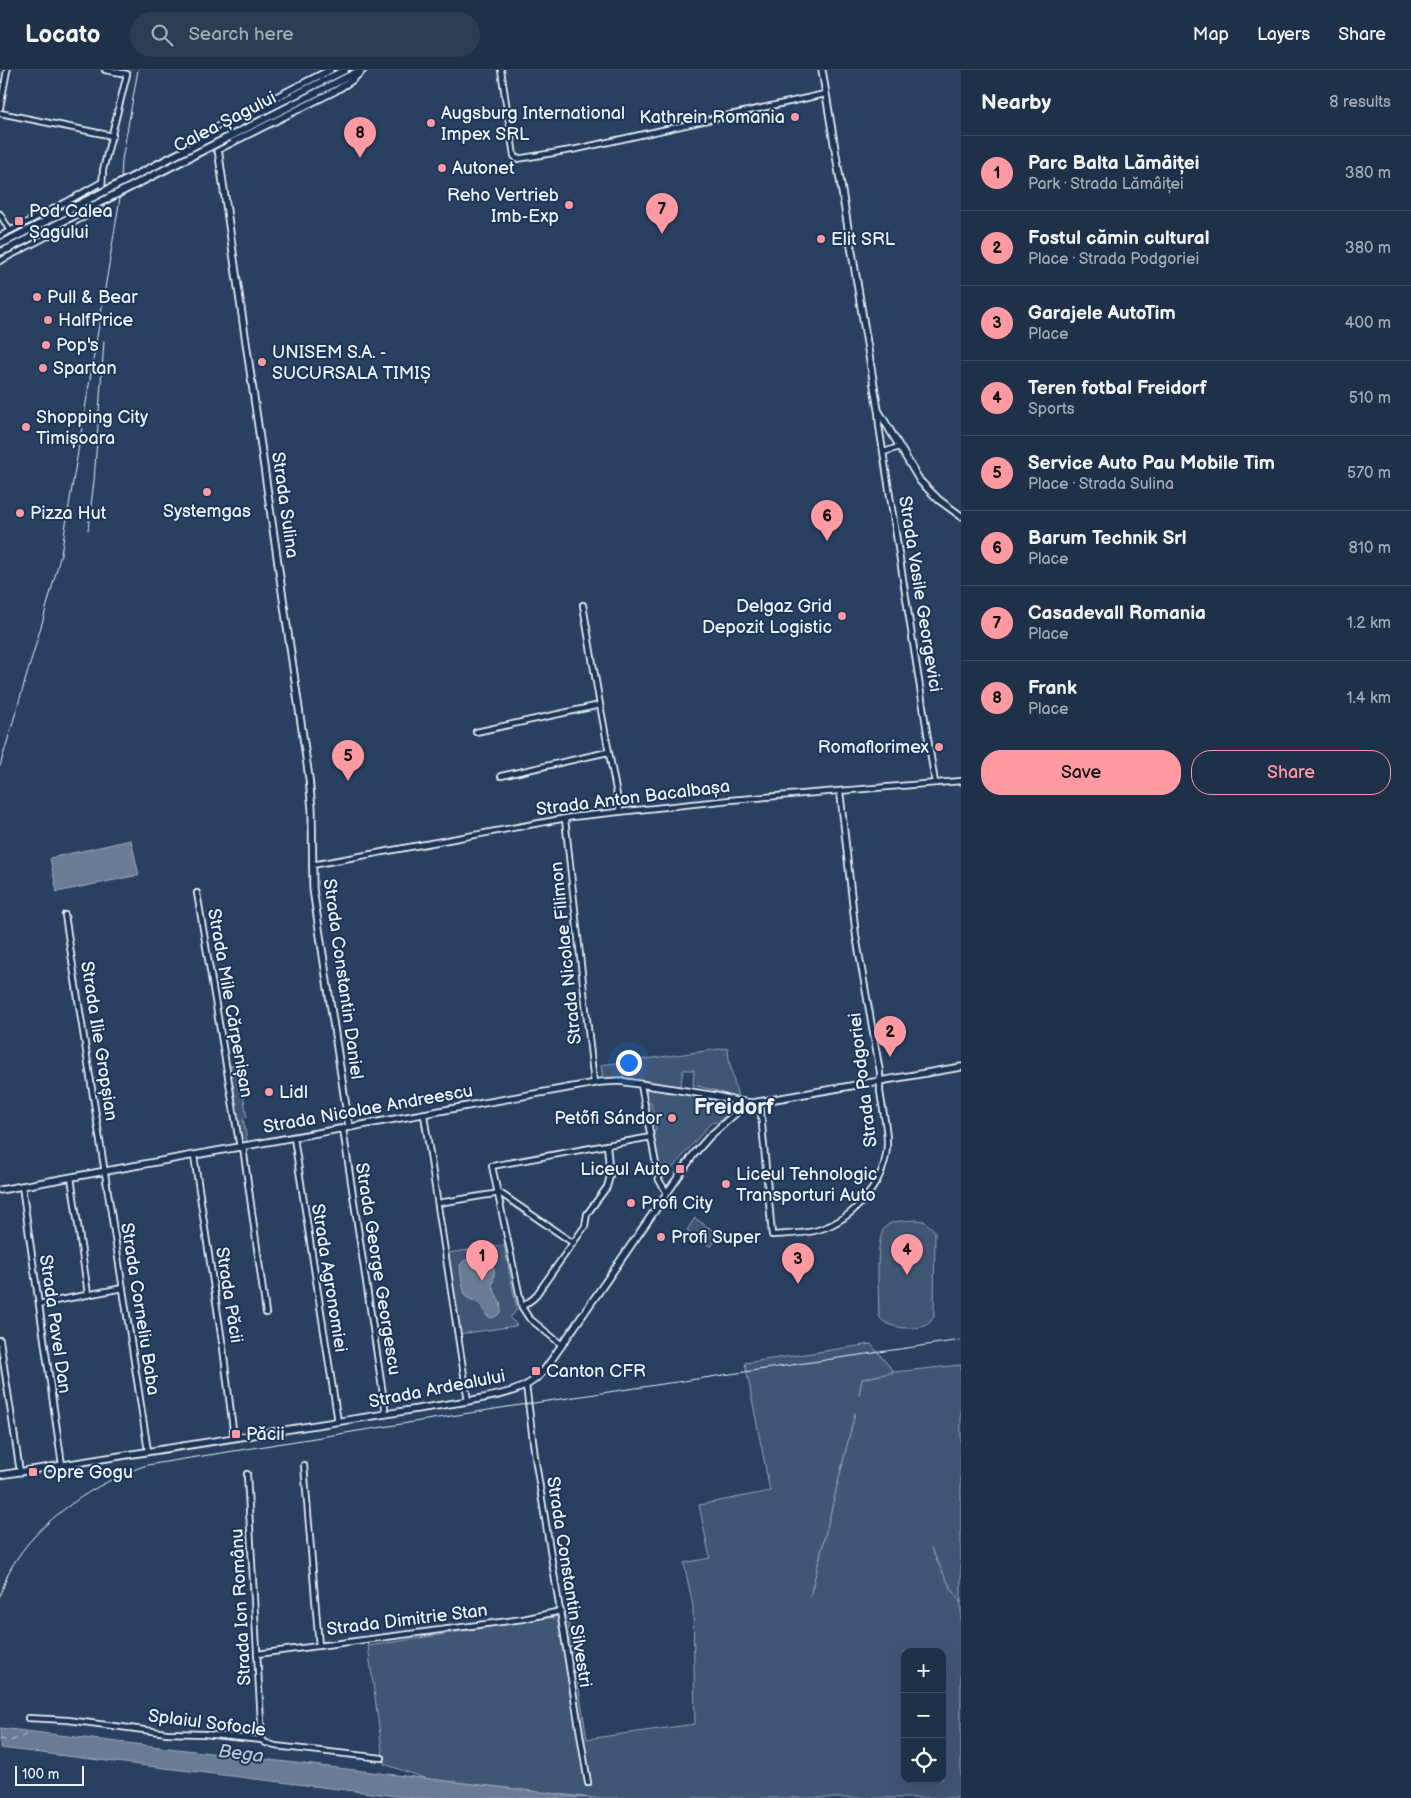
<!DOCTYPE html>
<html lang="en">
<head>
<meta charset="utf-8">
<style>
	:root { --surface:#1f3049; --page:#2c3c53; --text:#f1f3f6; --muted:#a1a9b4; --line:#3c4b61; --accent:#ff9aa2 }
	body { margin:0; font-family:"Balsamiq Sans",sans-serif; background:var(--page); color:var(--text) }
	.controls { position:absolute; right:15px; bottom:15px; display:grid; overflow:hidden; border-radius:10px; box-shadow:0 5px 20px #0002 }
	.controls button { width:45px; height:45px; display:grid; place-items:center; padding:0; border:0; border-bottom:1px solid var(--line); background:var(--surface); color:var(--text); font:25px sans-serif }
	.scale { position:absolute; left:15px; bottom:12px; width:69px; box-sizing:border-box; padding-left:5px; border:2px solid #e8f1f8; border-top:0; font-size:14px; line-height:18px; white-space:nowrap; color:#e8f1f8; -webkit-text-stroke:4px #1d3557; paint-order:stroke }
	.you { position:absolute; left:628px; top:992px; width:18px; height:18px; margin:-12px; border:4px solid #fff; border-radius:50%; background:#1a73e8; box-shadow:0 0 0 8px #1a73e833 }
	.badge { display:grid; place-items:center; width:32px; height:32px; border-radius:50%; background:var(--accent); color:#111; font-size:16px; font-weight:700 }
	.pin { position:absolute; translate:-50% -41px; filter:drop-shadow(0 1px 2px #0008) }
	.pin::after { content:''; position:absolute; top:26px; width:18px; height:15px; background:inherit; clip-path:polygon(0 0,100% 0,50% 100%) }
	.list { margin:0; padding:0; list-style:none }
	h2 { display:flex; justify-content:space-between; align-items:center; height:65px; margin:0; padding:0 20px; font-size:21px }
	h2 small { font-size:16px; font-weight:400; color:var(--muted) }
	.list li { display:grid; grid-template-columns:32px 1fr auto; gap:15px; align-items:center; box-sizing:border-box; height:75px; padding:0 20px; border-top:1px solid var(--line) }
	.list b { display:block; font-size:19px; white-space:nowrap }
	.list p { margin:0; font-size:16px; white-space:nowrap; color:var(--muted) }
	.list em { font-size:16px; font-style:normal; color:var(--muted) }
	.actions { display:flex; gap:10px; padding:15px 20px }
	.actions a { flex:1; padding:11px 0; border:1px solid var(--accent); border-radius:20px; text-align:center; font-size:18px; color:var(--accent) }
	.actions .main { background:var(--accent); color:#111 }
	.icon { flex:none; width:28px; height:28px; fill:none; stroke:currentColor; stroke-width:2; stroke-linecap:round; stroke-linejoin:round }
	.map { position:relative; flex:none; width:961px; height:1728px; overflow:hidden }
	header { display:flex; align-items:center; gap:30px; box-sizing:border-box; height:70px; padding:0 25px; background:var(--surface); border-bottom:1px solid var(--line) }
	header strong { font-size:24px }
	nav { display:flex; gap:28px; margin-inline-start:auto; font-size:18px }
	.search { width:350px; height:45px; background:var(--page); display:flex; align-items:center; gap:12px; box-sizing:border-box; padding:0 18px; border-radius:28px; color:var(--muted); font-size:19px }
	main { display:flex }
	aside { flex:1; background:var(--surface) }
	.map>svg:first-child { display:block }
	.green { fill:#415774; stroke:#94a4b6; fill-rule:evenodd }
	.water { fill:#6b7c95; stroke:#9dabbd }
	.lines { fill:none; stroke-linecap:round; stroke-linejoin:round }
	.stream { stroke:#9dabbd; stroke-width:1 }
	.ferry { stroke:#b6c2d0; stroke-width:1; stroke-dasharray:6 5; stroke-linecap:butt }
	.street-casing { stroke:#e8f1f8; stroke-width:8 }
	.secondary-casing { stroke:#e8f1f8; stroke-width:9 }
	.primary-casing { stroke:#e8f1f8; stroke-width:10 }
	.street { stroke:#1d3557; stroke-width:4.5 }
	.secondary { stroke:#1d3557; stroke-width:5.5 }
	.primary { stroke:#1d3557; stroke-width:6 }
	.rail { stroke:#e8f1f8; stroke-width:1 }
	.primary-bridge-casing { stroke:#e8f1f8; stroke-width:10; stroke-linecap:butt }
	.primary-bridge { stroke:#1d3557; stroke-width:6 }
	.poi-dot { fill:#ff9aa2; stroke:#1d3557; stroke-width:2 }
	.labels { text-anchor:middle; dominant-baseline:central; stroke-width:4; stroke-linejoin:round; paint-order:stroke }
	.poi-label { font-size:18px; fill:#e8f1f8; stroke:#1d3557; text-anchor:start }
	.street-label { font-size:18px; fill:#e8f1f8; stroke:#1d3557 }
	.water-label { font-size:19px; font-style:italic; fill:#b6c2d0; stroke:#1d3557 }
	.district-label { font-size:22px; font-weight:bold; fill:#e8f1f8; stroke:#1d3557 }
</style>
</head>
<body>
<header>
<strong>Locato</strong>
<div class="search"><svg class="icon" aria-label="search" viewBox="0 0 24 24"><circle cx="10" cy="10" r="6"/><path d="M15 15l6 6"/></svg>Search here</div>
<nav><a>Map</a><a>Layers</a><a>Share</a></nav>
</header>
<main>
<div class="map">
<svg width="961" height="1728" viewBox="0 0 961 1728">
	<rect width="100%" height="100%" fill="#294061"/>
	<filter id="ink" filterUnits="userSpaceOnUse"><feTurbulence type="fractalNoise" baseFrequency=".02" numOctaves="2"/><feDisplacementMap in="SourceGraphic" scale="10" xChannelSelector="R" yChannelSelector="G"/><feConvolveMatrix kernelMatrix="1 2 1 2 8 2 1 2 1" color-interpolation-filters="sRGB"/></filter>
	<g filter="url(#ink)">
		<g class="green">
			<path d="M 728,978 L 729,990 L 738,1028 L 714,1020 L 693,1015 L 694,1000 L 683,1000 L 681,1014 L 677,1017 L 628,1008 L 603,1009 L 601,995 Z"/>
			<path d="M 238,995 L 247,1047 L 243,1048 L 247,1071 L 242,1072 L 229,996 Z"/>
			<path d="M 647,1019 L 689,1025 L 728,1034 L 731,1038 L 729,1042 L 718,1053 L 713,1052 L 709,1055 L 664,1108 L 661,1107 L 653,1062 L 656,1061 L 651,1033 L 647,1033 L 646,1022 Z"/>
			<path d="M 695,1148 L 719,1165 L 711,1177 L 687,1160 Z"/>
			<path d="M 916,1150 L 924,1151 L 935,1161 L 934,1247 C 931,1251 929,1254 925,1256 C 913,1260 885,1259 879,1246 C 879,1229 874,1166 886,1156 C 893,1150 907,1151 916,1150 Z"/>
			<path d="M 504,1175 L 517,1240 L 510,1248 L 517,1255 L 515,1256 L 460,1264 L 448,1183 Z"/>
			<path d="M 871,1274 L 894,1302 L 961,1295 L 961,1728 L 591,1728 L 428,1709 L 384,1694 L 368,1576 L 567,1545 L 587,1669 L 695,1654 L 693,1536 L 684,1493 L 710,1488 L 699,1435 L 770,1421 L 745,1293 ZM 905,1582 L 942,1582 L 942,1709 L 905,1709 Z"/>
		</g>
		<g class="water">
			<path d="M 131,770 L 139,805 L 57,822 L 50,788 Z"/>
			<path d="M 481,1187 C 498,1194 495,1201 492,1216 L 500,1232 L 501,1240 L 498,1245 L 492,1248 L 487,1246 L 480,1234 L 466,1227 C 462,1217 461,1207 460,1195 C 465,1188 472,1188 481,1187 Z"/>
			<path d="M 0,1658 C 197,1681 394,1705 591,1728 L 412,1728 L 0,1678 Z"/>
		</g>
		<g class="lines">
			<g class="stream">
				<path d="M 859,1325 L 862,1309 L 894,1302"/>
				<path d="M 931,1478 L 947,1511 L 961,1533"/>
				<path d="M 810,1527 L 855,1343"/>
			</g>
			<path class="ferry" d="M 0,1669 L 10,1671 L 26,1665"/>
			<g class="street-casing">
				<g id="street">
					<path d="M 501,0 L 514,86 L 517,89 L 577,79 L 825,24"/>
					<path d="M 0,38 L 7,0"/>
					<path d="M 0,43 L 113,66"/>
					<path d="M 0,144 L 10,161"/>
					<path d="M 0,166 L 70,130 L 102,112"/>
					<path d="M 0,191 L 101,138 L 103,100 L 127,4 L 105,0"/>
					<path d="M 878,340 L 879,356 L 935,713"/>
					<path d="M 884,382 L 899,377"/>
					<path d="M 583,535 L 600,635 L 620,741"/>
					<path d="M 476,662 L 600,635"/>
					<path d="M 501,706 L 608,682"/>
					<path d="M 565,749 L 594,1013"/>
					<path d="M 312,795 L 572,747 L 730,730 L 961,711"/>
					<path d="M 197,823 L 240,1078"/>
					<path d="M 65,845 L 148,1381"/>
					<path d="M 641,1015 L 659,1110 L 667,1123"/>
					<path d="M 760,1032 L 772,1165 C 787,1164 804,1164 818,1160 C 855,1149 888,1110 887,1071 C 887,1055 882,1038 880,1021 C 880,1015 880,1009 880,1002 L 856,866 L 840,721"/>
					<path d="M 424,1045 L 468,1331"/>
					<path d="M 343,1059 L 386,1344"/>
					<path d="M 294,1068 L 338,1352"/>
					<path d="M 243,1077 L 266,1243"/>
					<path d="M 194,1086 L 223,1278 L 234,1368"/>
					<path d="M 71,1107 L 88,1224"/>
					<path d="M 22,1116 L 62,1395"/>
					<path d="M 438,1133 L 500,1123 L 573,1173"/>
					<path d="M 39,1234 L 123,1218"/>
					<path d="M 522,1237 L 534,1228 L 573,1173 L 585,1156 L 587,1144 L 607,1117 L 610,1106 L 607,1075"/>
					<path d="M 0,1270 L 20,1402"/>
					<path d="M 562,1275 L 529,1248 L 522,1237 L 492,1096 L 651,1067"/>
					<path d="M 526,1315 L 535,1387 L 588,1713"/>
					<path d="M 304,1395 L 319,1576"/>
					<path d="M 247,1404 L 262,1670"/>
					<path d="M 257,1584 L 523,1549 L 561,1541"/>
					<path d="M 28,1648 L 68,1650 L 167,1663 L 204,1664 L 262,1670 L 266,1673 L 275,1676 L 382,1688"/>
				</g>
			</g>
			<g class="secondary-casing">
				<g id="secondary">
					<path d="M 330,0 L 215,58 L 309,708 L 312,739 L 313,819 L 349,1057"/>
					<path d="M 822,0 L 878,340 L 920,411 L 939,430 L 961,446"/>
					<path d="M 217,80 L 335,21 L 351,11 L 363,0"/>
					<path d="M 0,1120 L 601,1012 L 619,1011 L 673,1019 L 716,1026 L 735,1031 L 752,1033 L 961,997"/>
					<path d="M 0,1405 L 468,1331 C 492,1326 523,1323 541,1304 C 549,1295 555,1284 562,1275 L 694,1084 L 710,1066 L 737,1042 L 742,1032"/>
				</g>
			</g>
			<g class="primary-casing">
				<g id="primary">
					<path d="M 225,60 L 345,0"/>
					<path d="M 229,67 L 361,0"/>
					<path d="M 0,182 L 8,179"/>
				</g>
			</g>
			<use href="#street" class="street"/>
			<use href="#secondary" class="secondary"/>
			<use href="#primary" class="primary"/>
			<g class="rail">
				<path d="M 88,460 L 94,411 L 104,271"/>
				<path d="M 0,696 L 43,550 L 61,484 L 120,128 L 122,90 L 138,0"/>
				<path d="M 0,1526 C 4,1517 6,1506 11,1498 C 38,1450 96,1412 147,1395 L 507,1337 L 961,1270"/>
			</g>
			<g class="primary-bridge-casing">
				<g id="primary-bridge">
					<path d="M 5,172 L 225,60"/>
					<path d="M 8,179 L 229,67"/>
				</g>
			</g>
			<use href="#primary-bridge" class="primary-bridge"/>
		</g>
	</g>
	<g class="poi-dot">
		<circle cx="795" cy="47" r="5"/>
		<circle cx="431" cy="53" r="5"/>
		<circle cx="442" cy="98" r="5"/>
		<circle cx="569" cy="135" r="5"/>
		<rect x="14" y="146" width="10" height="10" rx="2.5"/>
		<circle cx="821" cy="169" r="5"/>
		<circle cx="37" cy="227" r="5"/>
		<circle cx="48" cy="250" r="5"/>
		<circle cx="46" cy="275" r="5"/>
		<circle cx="262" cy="292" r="5"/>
		<circle cx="43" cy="298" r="5"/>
		<circle cx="26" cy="357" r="5"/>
		<circle cx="207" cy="422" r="5"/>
		<circle cx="20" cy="443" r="5"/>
		<circle cx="842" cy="546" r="5"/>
		<circle cx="939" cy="677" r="5"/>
		<circle cx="269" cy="1022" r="5"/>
		<circle cx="672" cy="1048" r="5"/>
		<rect x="675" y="1094" width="10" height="10" rx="2.5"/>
		<circle cx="726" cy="1114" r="5"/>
		<circle cx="631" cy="1133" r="5"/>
		<circle cx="661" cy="1167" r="5"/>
		<rect x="531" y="1296" width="10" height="10" rx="2.5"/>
		<rect x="231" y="1359" width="10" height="10" rx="2.5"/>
		<rect x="28" y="1397" width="10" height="10" rx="2.5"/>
	</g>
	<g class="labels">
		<g class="poi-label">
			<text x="441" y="43">Augsburg International<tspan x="441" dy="21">Impex SRL</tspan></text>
			<text x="785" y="47" text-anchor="end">Kathrein Romania</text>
			<text x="452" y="98">Autonet</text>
			<text x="559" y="125" text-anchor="end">Reho Vertrieb<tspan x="559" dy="21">Imb-Exp</tspan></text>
			<text x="29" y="141">Pod Calea<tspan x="29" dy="21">Șagului</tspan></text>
			<text x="831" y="169">Elit SRL</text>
			<text x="47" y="227">Pull &amp; Bear</text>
			<text x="58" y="250">HalfPrice</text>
			<text x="56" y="275">Pop's</text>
			<text x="272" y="282">UNISEM S.A. -<tspan x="272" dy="21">SUCURSALA TIMIȘ</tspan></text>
			<text x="53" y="298">Spartan</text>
			<text x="36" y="347">Shopping City<tspan x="36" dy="21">Timișoara</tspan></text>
			<text x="207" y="441" text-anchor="middle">Systemgas</text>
			<text x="30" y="443">Pizza Hut</text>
			<text x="832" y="536" text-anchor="end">Delgaz Grid<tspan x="832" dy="21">Depozit Logistic</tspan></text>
			<text x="929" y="677" text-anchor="end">Romaflorimex</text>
			<text x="279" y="1022">Lidl</text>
			<text x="662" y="1048" text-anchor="end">Petőfi Sándor</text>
			<text x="670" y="1099" text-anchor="end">Liceul Auto</text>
			<text x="736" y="1104">Liceul Tehnologic<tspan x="736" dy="21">Transporturi Auto</tspan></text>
			<text x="641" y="1133">Profi City</text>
			<text x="671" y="1167">Profi Super</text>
			<text x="546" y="1301">Canton CFR</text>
			<text x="246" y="1364">Păcii</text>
			<text x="43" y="1402">Opre Gogu</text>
		</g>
		<g class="street-label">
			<text transform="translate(225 52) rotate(-27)">Calea Șagului</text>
			<text transform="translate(285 435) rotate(82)">Strada Sulina</text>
			<text transform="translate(920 524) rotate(81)">Strada Vasile Georgevici</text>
			<text transform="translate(633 728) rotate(-7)">Strada Anton Bacalbașa</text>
			<text transform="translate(566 883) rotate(-96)">Strada Nicolae Filimon</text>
			<text transform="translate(343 909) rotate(82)">Strada Constantin Daniel</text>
			<text transform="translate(230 933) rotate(80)">Strada Mile Cărpenișan</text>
			<text transform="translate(99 971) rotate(81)">Strada Ilie Gropșian</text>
			<text transform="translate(863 1010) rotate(-97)">Strada Podgoriei</text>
			<text transform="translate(368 1039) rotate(-10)">Strada Nicolae Andreescu</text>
			<text transform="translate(378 1199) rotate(81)">Strada George Georgescu</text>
			<text transform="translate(329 1208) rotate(81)">Strada Agronomiei</text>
			<text transform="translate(229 1225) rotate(81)">Strada Păcii</text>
			<text transform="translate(140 1239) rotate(81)">Strada Corneliu Baba</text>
			<text transform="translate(55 1254) rotate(82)">Strada Pavel Dan</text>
			<text transform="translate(437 1319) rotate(-11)">Strada Ardealului</text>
			<text transform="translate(569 1512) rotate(81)">Strada Constantin Silvestri</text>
			<text transform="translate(241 1537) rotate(-93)">Strada Ion Românu</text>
			<text transform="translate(407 1550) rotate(-7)">Strada Dimitrie Stan</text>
			<text transform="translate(207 1653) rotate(7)">Splaiul Sofocle</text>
		</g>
		<g class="water-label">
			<text transform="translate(241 1684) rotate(7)">Bega</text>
		</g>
		<g class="district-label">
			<text x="734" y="1037">Freidorf</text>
		</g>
	</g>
</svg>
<div class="controls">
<button>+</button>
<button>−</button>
<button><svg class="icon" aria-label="locate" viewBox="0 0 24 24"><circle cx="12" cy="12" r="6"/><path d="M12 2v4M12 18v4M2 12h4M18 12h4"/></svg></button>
</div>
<div class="scale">100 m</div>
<div class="you"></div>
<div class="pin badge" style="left:482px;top:1211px">1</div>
<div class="pin badge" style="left:890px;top:987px">2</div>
<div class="pin badge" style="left:798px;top:1214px">3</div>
<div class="pin badge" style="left:907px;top:1205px">4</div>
<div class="pin badge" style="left:348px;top:711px">5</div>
<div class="pin badge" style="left:827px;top:471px">6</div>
<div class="pin badge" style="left:662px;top:164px">7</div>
<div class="pin badge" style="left:360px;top:88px">8</div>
</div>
<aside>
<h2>Nearby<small>8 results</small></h2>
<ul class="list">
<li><span class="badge">1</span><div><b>Parc Balta Lămâiței</b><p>Park · Strada Lămâiței</p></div><em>380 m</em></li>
<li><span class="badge">2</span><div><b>Fostul cămin cultural</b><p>Place · Strada Podgoriei</p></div><em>380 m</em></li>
<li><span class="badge">3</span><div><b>Garajele AutoTim</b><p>Place</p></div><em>400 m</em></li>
<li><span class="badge">4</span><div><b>Teren fotbal Freidorf</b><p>Sports</p></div><em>510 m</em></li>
<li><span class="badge">5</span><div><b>Service Auto Pau Mobile Tim</b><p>Place · Strada Sulina</p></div><em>570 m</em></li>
<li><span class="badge">6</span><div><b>Barum Technik Srl</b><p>Place</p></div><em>810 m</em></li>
<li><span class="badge">7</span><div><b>Casadevall Romania</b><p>Place</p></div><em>1.2 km</em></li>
<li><span class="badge">8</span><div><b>Frank</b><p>Place</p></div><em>1.4 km</em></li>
</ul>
<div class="actions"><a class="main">Save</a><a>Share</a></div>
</aside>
</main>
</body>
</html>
